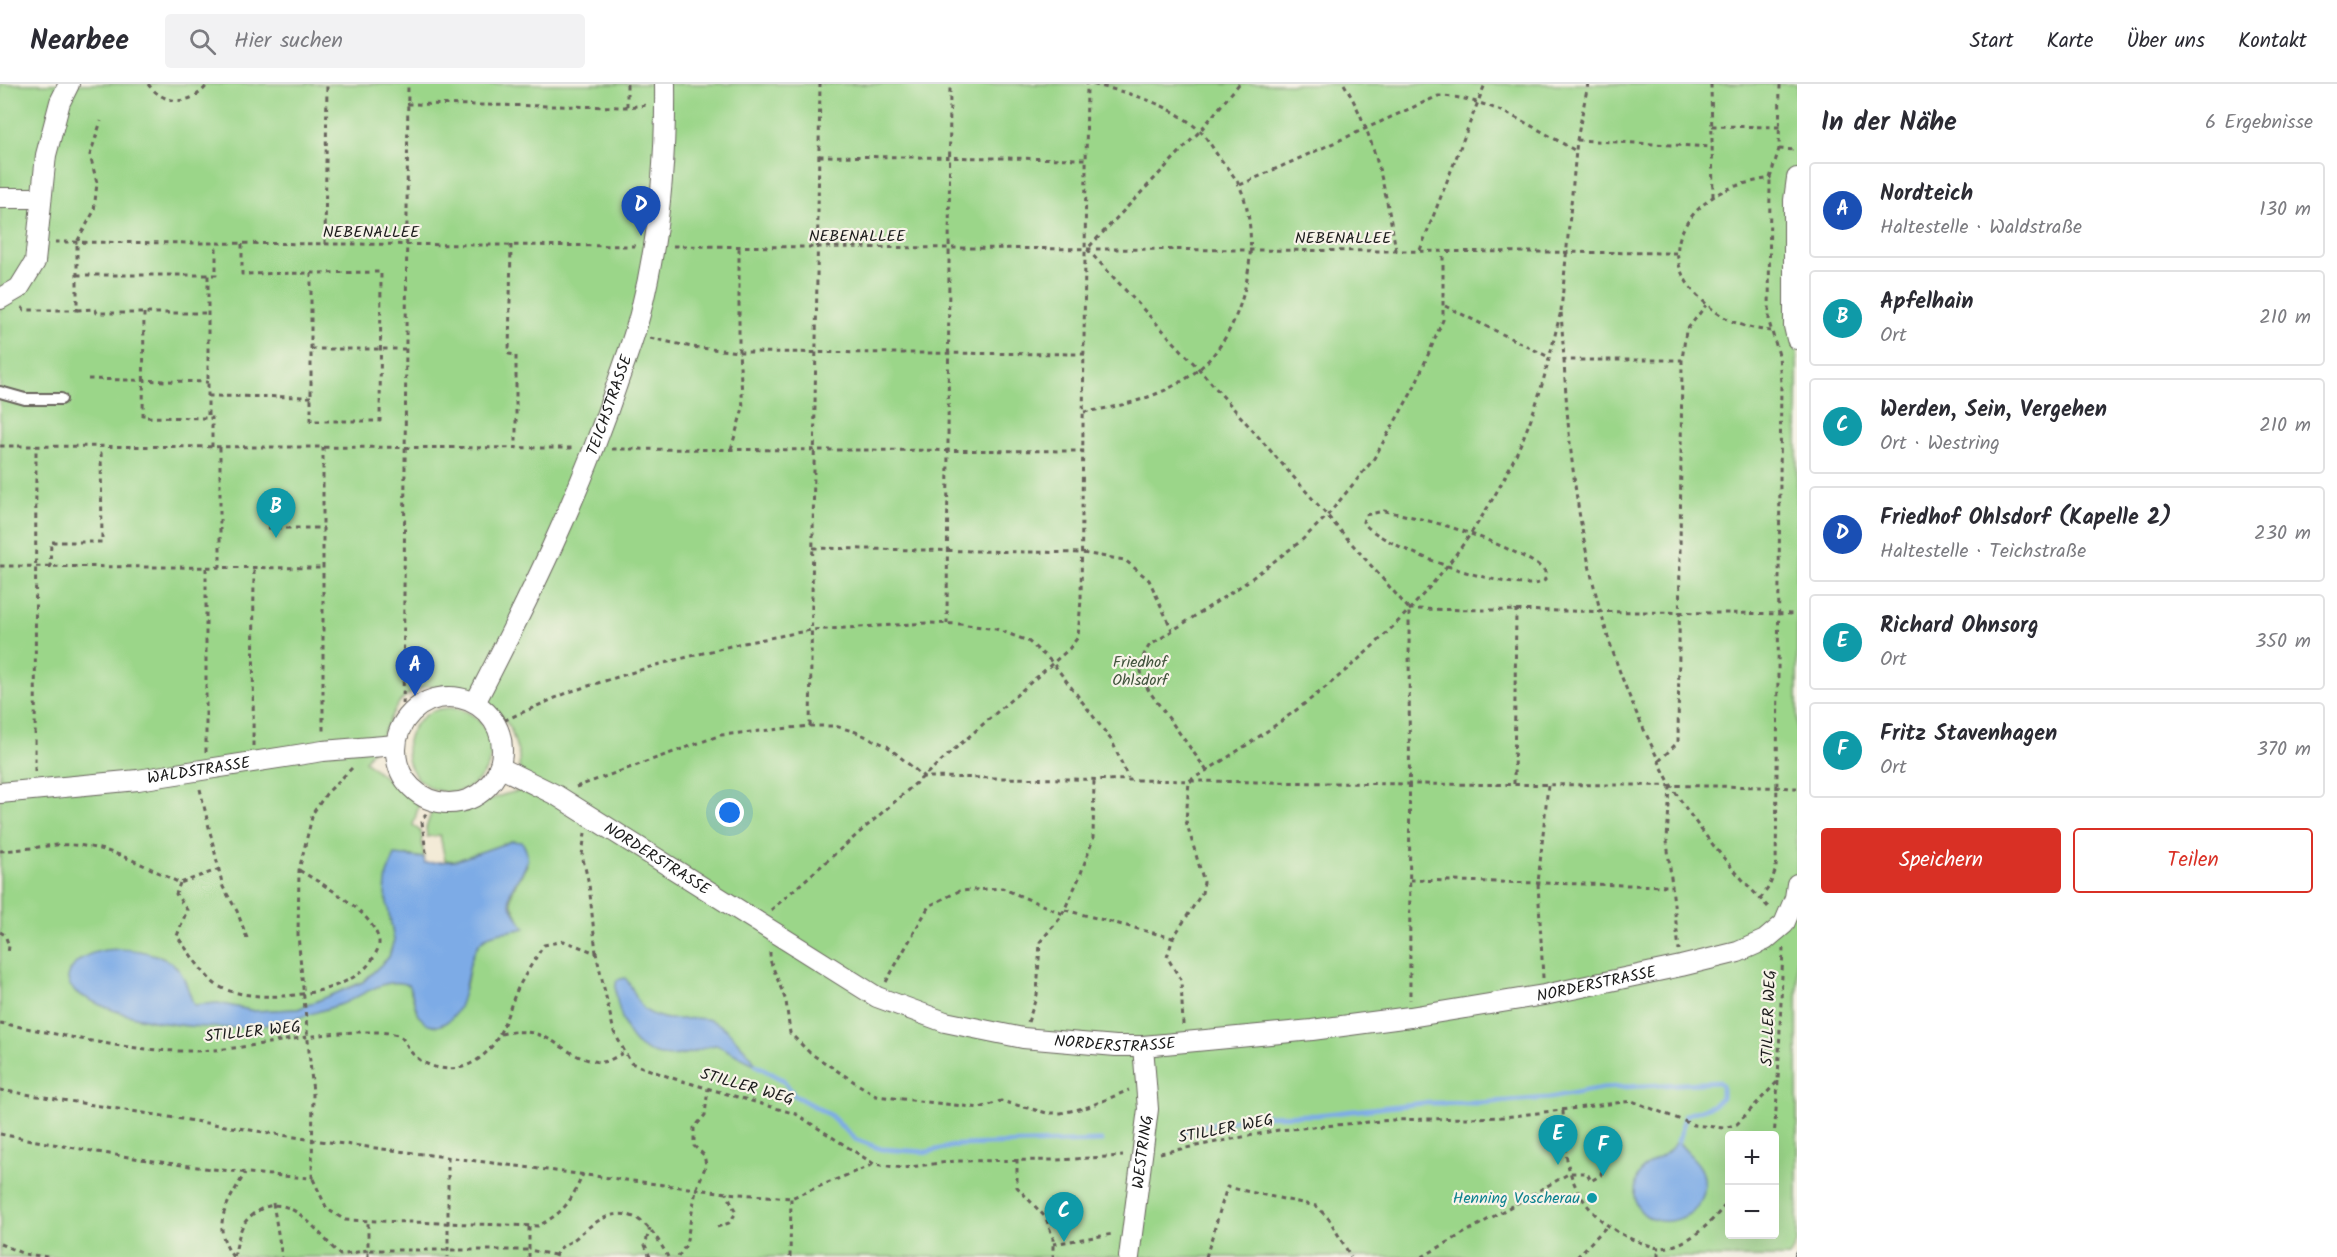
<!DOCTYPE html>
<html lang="de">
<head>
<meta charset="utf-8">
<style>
	:root { --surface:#fff; --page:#f2f2f3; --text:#2b2b33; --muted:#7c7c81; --line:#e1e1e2; --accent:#d93025 }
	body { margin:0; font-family:Kalam,sans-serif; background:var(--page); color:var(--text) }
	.controls { position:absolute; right:18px; bottom:18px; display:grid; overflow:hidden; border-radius:6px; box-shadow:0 6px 24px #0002 }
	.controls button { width:54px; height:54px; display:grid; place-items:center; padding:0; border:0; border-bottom:2px solid var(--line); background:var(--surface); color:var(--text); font:30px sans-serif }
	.you { position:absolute; left:730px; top:729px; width:21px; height:21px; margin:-15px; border:4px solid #fff; border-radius:50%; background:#1a73e8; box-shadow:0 0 0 9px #1a73e833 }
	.badge { display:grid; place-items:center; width:39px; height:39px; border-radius:50%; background:var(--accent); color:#fff; font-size:20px; font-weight:700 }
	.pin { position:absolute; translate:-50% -50px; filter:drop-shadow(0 2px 3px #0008) }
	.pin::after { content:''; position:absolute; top:32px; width:21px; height:18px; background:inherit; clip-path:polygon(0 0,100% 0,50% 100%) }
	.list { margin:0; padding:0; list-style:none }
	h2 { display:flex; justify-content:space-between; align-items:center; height:78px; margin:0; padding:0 24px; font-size:26px }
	h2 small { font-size:20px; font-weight:400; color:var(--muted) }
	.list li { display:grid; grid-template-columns:39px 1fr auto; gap:18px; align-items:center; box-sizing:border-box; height:96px; margin:0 12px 12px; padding:0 12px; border:2px solid var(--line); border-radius:6px }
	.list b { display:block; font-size:22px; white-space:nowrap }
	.list p { margin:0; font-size:20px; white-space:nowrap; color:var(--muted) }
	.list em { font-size:20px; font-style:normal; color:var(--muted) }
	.actions { display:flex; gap:12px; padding:18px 24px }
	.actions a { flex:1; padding:14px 0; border:2px solid var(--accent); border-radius:6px; text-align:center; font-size:21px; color:var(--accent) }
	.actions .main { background:var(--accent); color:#fff }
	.icon { flex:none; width:33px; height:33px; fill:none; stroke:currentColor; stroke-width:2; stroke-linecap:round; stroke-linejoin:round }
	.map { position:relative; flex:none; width:1797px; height:1173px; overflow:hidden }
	header { display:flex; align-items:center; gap:36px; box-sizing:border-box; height:84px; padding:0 30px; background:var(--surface); border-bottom:2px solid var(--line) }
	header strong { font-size:28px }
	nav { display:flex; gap:33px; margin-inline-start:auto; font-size:21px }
	.search { width:420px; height:54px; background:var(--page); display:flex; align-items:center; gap:15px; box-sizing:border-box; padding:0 21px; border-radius:6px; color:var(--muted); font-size:22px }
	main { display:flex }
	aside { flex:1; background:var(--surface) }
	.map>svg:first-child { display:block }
	.green { fill:#9bd689; stroke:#5c7952; stroke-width:1.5; fill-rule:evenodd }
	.water { fill:#7dabe6; stroke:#4c6481; stroke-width:1.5 }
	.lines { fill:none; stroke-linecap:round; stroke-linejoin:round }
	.stream { stroke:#7dabe6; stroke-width:5 }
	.lane-casing { stroke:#67635c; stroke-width:14 }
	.street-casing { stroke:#67635c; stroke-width:22 }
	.path { stroke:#67635c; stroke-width:3; stroke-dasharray:4.5 4.5; stroke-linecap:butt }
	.lane { stroke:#fff; stroke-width:10 }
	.street { stroke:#fff; stroke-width:20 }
	.tram { stroke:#1c1c1c; stroke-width:1.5 }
	.culture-dot { fill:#0f9aa8; stroke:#f7f3e8; stroke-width:2 }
	.labels { text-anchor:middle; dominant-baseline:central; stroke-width:4.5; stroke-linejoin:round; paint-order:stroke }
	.street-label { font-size:16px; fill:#1c1c1c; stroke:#f7f3e8 }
	.park-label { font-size:16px; fill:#42543d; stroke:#f7f3e8 }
	.culture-label { font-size:16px; fill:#0d838f; stroke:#f7f3e8; text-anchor:end }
</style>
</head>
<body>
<header>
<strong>Nearbee</strong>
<div class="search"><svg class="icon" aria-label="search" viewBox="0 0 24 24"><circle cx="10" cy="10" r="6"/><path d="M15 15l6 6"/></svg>Hier suchen</div>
<nav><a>Start</a><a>Karte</a><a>Über uns</a><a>Kontakt</a></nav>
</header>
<main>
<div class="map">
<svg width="1797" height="1173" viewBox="0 0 1797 1173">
	<rect width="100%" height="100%" fill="#f7f3e8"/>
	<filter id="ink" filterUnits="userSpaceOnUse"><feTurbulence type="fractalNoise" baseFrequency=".0167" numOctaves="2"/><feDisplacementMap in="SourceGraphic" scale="12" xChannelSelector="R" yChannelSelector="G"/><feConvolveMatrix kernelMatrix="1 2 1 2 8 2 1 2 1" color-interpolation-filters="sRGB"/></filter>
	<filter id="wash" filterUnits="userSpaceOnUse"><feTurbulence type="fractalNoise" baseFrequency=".008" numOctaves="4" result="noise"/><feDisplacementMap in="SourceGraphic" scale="24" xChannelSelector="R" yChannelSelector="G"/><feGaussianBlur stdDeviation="1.35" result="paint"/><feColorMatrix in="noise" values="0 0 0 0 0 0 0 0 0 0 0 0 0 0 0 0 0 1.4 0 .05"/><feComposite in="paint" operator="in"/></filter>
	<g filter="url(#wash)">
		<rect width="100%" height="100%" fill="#f2e8d2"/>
		<g class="green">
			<path d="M 0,0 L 1797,0 L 1797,1158 L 1789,1173 L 0,1173 ZM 426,602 L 466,605 L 498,628 L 510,643 L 519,671 L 520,707 C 483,712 473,733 432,726 L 426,744 L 427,753 L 440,751 L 445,776 L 455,777 L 512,757 L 527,781 C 509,813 504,811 524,844 C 513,848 499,846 488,852 C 468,864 471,881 466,901 C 462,916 454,930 443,941 L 418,932 L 409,901 C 387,892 365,910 345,918 C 331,924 315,926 300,930 C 220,950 151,948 77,909 L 139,867 L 163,873 L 194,921 L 218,919 L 254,927 L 298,925 L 363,898 L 389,873 L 394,856 L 385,808 L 407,771 L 424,774 L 421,748 L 413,741 L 419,721 L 365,677 C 371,668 378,659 383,649 C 397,622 396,613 426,602 ZM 1730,1052 L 1774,1052 L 1774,1150 L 1730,1150 Z"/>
			<circle cx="449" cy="666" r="42"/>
		</g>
		<g class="water">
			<path d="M 512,757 L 522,758 C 540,786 505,796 510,819 C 512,827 520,837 525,844 C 513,848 499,846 488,852 C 456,872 477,930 438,942 C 414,941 417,920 409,901 C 386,891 362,912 342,920 C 327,925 313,929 298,934 C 240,952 143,944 90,916 C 81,911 69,906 68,895 C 68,888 72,884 76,879 C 98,858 151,863 174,881 C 185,890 188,908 194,921 L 218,919 L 254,927 L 298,925 L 363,898 L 389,873 L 394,856 L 385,808 L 387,790 L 395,771 L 424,774 L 425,779 L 455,777 Z"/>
			<path d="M 625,894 C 635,904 635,920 648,928 C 685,949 702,913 739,959 C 745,966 753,972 756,981 L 717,961 C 707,961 699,967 690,969 C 660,977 633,968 623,937 C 619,925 613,908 617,896 Z"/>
			<path d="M 1678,1057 C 1686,1070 1702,1078 1704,1094 C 1712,1142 1637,1153 1635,1111 C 1635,1103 1636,1095 1640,1089 C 1646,1078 1657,1077 1665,1070 C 1670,1066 1674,1061 1678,1057 Z"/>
		</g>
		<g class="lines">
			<g class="stream">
				<path d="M 756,981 L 783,996 L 794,1011 L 830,1031 L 855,1055 L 881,1065 L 927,1068 L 958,1061 L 1101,1057"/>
				<path d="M 1183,1050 L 1190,1044 L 1259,1032 L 1317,1031 L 1423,1019 L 1478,1019 L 1549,1014 L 1602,1004 L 1719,998 L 1722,1001 L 1722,1013 L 1714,1021 L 1686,1031 L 1678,1057"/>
			</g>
		</g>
	</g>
	<g filter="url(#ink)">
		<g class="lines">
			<g class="lane-casing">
				<path id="lane" d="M 0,308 L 25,315 L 61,315"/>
			</g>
			<g class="street-casing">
				<g id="street">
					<path d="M 1797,94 L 1794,116 L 1794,242 L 1797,255"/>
					<path d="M 0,114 L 40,114"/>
					<path d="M 0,215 L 19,204 L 35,178 L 46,71 L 60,18 L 69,0"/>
					<circle cx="449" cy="666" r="53"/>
					<path id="s1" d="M 475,619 C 529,515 580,411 617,300 C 625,277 634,254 640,230 C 659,156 666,76 665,0"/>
					<path id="s2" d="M 499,683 L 556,711 L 877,913 L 945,938 L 1023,954 L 1116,962 L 1143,962 L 1312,946 L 1410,933 L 1544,911 L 1681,882 L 1738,868 L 1765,856 L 1784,840 L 1795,814 L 1797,800"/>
					<path id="s3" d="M 0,709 L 138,696 L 323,667 L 396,661"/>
					<path id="s4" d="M 1129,1173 L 1148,1025 L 1143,962"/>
				</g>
			</g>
			<g class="path">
				<path d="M 148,0 C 164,22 192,22 208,0"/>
				<path d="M 627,0 L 627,23"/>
				<path d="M 1239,0 L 1200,47 L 1087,165 L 1199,285 L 1409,525 L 1410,916"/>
				<path d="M 1344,0 C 1375,51 1386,108 1396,166"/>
				<path d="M 1711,0 L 1713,112"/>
				<path d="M 407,20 L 627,23 L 648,21"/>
				<path d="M 1712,42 L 1780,43"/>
				<path d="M 1577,56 L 1712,63"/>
				<path d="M 1779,65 L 1797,66"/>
				<path d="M 819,72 L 1086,75"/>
				<path d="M 1240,101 L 1438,12 C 1486,12 1535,44 1576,67"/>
				<path d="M 55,158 L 636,162"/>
				<path d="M 242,160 L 242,190 L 381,188 L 380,337 L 311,337 L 311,189"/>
				<path d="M 325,160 L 327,0"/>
				<path d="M 511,161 L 509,270 L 516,271 L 516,364"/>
				<path d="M 673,162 L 1676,169"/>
				<path d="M 1420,166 L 1485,0"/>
				<path d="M 77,191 L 208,191"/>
				<path d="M 1445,222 L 1549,273"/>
				<path d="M 22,223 L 24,226 L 77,226 L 77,158 L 94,127 L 97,99 L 90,71 L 101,37"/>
				<path d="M 77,226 L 95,225 L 97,229 L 208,229"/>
				<path d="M 1561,227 L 1577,56 L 1588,0"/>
				<path d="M 144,229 L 143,333 L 208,334"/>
				<path d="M 1771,247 C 1737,243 1719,234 1695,209 C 1664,174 1677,138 1713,113 C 1730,101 1751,98 1770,94 L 1779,65 L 1780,0"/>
				<path d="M 650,254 L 692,263 L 739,268 L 1085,270"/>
				<path d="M 311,265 L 405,265"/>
				<path d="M 1564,276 C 1570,405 1590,534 1647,652 C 1655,668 1662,686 1671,701 C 1698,746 1734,788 1771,826"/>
				<path d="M 88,295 L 208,298"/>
				<path d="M 208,312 L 311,313"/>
				<path d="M 1084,328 C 1125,322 1165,312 1198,286 C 1245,248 1265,156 1239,101 C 1234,91 1225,81 1218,72 C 1212,63 1207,53 1199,46 C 1167,18 1132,10 1092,0"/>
				<path d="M 0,362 L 575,364"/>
				<path d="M 212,363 L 212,334 L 208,334 L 208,191 L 216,191 L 216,160"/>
				<path d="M 220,363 L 220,483"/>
				<path d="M 323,363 L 323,650"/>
				<path d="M 612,365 L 1084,367"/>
				<path d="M 731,365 L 743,324 L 739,268 L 739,163"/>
				<path d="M 1384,427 C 1438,437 1489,453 1537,480 L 1545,487 L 1545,496 C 1523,515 1379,463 1363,438 L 1365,431 Z"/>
				<path d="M 268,444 L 324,444"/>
				<path d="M 813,464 L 1082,469 L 1125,476 L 1149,496 L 1172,546"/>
				<path d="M 0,482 L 324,484"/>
				<path d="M 50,484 L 51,458 L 102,458 L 101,363"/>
				<path d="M 1409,525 L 1797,530"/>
				<path d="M 947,540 L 950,0"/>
				<path d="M 403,638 L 408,0"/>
				<path d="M 496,640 L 569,608 L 653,582 L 738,560 L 811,546 L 928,539 L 960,540 L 996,545 L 1028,557 L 1052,578 L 1112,657 L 1128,694"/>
				<path d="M 810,642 L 820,0"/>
				<path d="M 253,662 L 254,483"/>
				<path d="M 206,668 L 206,484"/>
				<path d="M 1659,677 L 1678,658 L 1682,276 L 1686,247 L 1706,221"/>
				<path d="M 35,687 L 36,362"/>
				<path d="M 1207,687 L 1149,607 C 1139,588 1137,581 1149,562 L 1244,500 L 1301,457 L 1327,432 L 1373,376 L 1413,306 L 1443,236 L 1443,168"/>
				<path d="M 1514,700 L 1516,526"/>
				<path d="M 1670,702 L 1667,757 L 1679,866"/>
				<path d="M 576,703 L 721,651 L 810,642 L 835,642 L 856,648 L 887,662 L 924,693 C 1085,695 1246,698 1408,700 C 1538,701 1667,700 1797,704"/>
				<path d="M 200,705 L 223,803 L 237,827 L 248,857"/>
				<path d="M 585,749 L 582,771 L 589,800 L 596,869"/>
				<path d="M 0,767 C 19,766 37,763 56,761 C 103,758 139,779 180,799 L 220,785"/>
				<path d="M 426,769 L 422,738 L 432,717"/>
				<path d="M 1410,796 L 1670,802"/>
				<path d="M 180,799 L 176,810 L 187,826 L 177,852 C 186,864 206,895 218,902 C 254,922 352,913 373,874 C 377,867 381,861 378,853 C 368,824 323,801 299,786"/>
				<path d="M 1760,815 L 1769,803 L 1776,785 L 1781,299 L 1779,271 L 1769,238 L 1770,94"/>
				<path d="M 771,826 L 1069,565 L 1078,553 L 1081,515 L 1087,0"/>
				<path d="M 1065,826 L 1173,854"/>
				<path d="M 0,848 L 5,851 L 9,862 L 8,870"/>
				<path d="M 770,868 L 770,876 L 786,917 L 790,949 L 810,969 L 876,1012 L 980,1024 L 1001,1017 L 1047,1029 L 1061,1029 L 1088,1023 L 1129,1006"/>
				<path d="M 1543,894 L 1538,799 L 1548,701"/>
				<path d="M 886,898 L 929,822 L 959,807 L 1002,804 L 1063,830"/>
				<path d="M 1028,938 L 1037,911 L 1040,858 L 1061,833 L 1080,792 L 1093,755 L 1094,696"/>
				<path d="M 0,939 C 60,950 128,968 189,967 C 250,967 310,947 370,948 C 379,948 393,948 401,953 C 405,956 408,964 411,968 C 426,985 452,990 472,979 C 502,963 505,932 518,904 C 526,889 535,875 544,861 L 564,857 L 596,869 L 614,948 L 631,979 L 672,994 L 796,1030 L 874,1080 L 903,1084 L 955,1077 L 1057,1076 L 1123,1072"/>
				<path d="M 1183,941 L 1181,896 L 1167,873 L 1173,854 L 1202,809 L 1204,798 L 1186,737 L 1189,697 C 1337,610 1480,487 1536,320 C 1546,290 1553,258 1561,227 L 1564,276 L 1682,276"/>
				<path d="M 501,950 C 553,938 560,976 602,978 C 608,978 617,972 623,969"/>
				<path d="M 0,1006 L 313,1056 L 727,1109 L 791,1114 L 874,1080"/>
				<path d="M 1563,1027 C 1564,1047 1564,1071 1571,1091 C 1582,1124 1609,1148 1642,1159 C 1647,1160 1654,1164 1659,1164 C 1689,1163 1713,1137 1730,1115"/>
				<path d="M 0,1050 C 103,1070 208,1088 312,1094 L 313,1009 L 298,851 L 299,786 L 313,729 L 326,710 L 353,683"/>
				<path d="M 1774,1055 L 1778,997"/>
				<path d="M 1160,1069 L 1279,1046 L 1392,1036 L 1505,1033 L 1632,1017 L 1694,1041 L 1724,1044 L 1737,1040 L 1778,997 L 1783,864"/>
				<path d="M 448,1073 L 448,1173"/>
				<path d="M 1017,1075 L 1017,1103 L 1046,1134 L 1053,1154 L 1053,1173"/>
				<path d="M 313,1095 L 327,1125 L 345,1136 L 538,1142 C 565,1128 571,1117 583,1090"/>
				<path d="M 273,1119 L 282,1173"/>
				<path d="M 529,1143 L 529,1166 L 555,1171"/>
				<path d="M 717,1143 L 729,1139 L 736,1129 L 727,1109"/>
				<path d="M 0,1160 L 24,1170 L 48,1173"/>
				<path d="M 1053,1160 L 1113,1150"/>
				<path d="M 233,1173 C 210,1140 227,1120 245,1089"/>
				<path d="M 234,1173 C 240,1149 239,1136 263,1124 C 294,1110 320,1152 340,1171 L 368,1166 L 368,1137"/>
				<path d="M 368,1173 L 368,1166 L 529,1166 L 529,1173"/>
				<path d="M 555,1173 C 559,1160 569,1161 578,1152 C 619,1115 644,1127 668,1173"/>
				<path d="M 650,1173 L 645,1161 L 650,1144"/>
				<path d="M 678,1173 L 686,1161 L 696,1106 L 706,1081 L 704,1071 L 694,1062 L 694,1044 L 705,1031 L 708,1004"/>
				<path d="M 790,1173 L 791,1114"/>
				<path d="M 1206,1173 L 1227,1103 L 1316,1122 L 1329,1135 L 1351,1173"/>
				<path d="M 1422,1173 L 1570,1089 L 1587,1089 L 1591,1097 L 1601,1091 L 1602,1081"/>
				<path d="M 1577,1173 L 1607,1142"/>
				<path d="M 1658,1173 L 1658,1164"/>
			</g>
			<use href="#lane" class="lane"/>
			<use href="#street" class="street"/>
			<path class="tram" d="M 1794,1173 L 1797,1167"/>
		</g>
	</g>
	<circle class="culture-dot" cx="1592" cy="1114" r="6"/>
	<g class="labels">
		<g class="street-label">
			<text x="371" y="148">NEBENALLEE</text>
			<text x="857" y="152">NEBENALLEE</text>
			<text x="1343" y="154">NEBENALLEE</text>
			<text stroke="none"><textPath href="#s1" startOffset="327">TEICHSTRASSE</textPath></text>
			<text stroke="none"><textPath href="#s3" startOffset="200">WALDSTRASSE</textPath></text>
			<text stroke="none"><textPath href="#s2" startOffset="183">NORDERSTRASSE</textPath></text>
			<text stroke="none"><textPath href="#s2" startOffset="1173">NORDERSTRASSE</textPath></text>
			<text transform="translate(1769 934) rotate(-88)">STILLER WEG</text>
			<text transform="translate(253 948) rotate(-6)">STILLER WEG</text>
			<text stroke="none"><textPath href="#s2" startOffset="687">NORDERSTRASSE</textPath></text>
			<text transform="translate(747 1003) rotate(16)">STILLER WEG</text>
			<text transform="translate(1226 1045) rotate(-11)">STILLER WEG</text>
			<text stroke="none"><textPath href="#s4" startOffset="106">WESTRING</textPath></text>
		</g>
		<g class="park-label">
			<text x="1140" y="578">Friedhof<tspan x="1140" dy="18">Ohlsdorf</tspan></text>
		</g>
		<g class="culture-label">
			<text x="1580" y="1114">Henning Voscherau</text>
		</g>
	</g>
</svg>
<div class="controls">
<button>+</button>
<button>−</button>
</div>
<div class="you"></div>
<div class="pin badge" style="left:415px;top:612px;background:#1a4fb4">A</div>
<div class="pin badge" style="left:276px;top:454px;background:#0f9aa8">B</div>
<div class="pin badge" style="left:1064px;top:1158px;background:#0f9aa8">C</div>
<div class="pin badge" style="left:641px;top:152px;background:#1a4fb4">D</div>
<div class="pin badge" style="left:1558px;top:1081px;background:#0f9aa8">E</div>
<div class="pin badge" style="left:1603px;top:1092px;background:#0f9aa8">F</div>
</div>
<aside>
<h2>In der Nähe<small>6 Ergebnisse</small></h2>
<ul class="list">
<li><span class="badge" style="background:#1a4fb4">A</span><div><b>Nordteich</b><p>Haltestelle · Waldstraße</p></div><em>130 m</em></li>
<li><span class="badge" style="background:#0f9aa8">B</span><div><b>Apfelhain</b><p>Ort</p></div><em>210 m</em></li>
<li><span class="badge" style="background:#0f9aa8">C</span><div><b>Werden, Sein, Vergehen</b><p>Ort · Westring</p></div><em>210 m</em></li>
<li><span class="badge" style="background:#1a4fb4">D</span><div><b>Friedhof Ohlsdorf (Kapelle 2)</b><p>Haltestelle · Teichstraße</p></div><em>230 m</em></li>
<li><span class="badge" style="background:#0f9aa8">E</span><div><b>Richard Ohnsorg</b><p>Ort</p></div><em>350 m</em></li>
<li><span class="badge" style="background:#0f9aa8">F</span><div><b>Fritz Stavenhagen</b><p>Ort</p></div><em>370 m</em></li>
</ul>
<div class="actions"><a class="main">Speichern</a><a>Teilen</a></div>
</aside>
</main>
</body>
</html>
